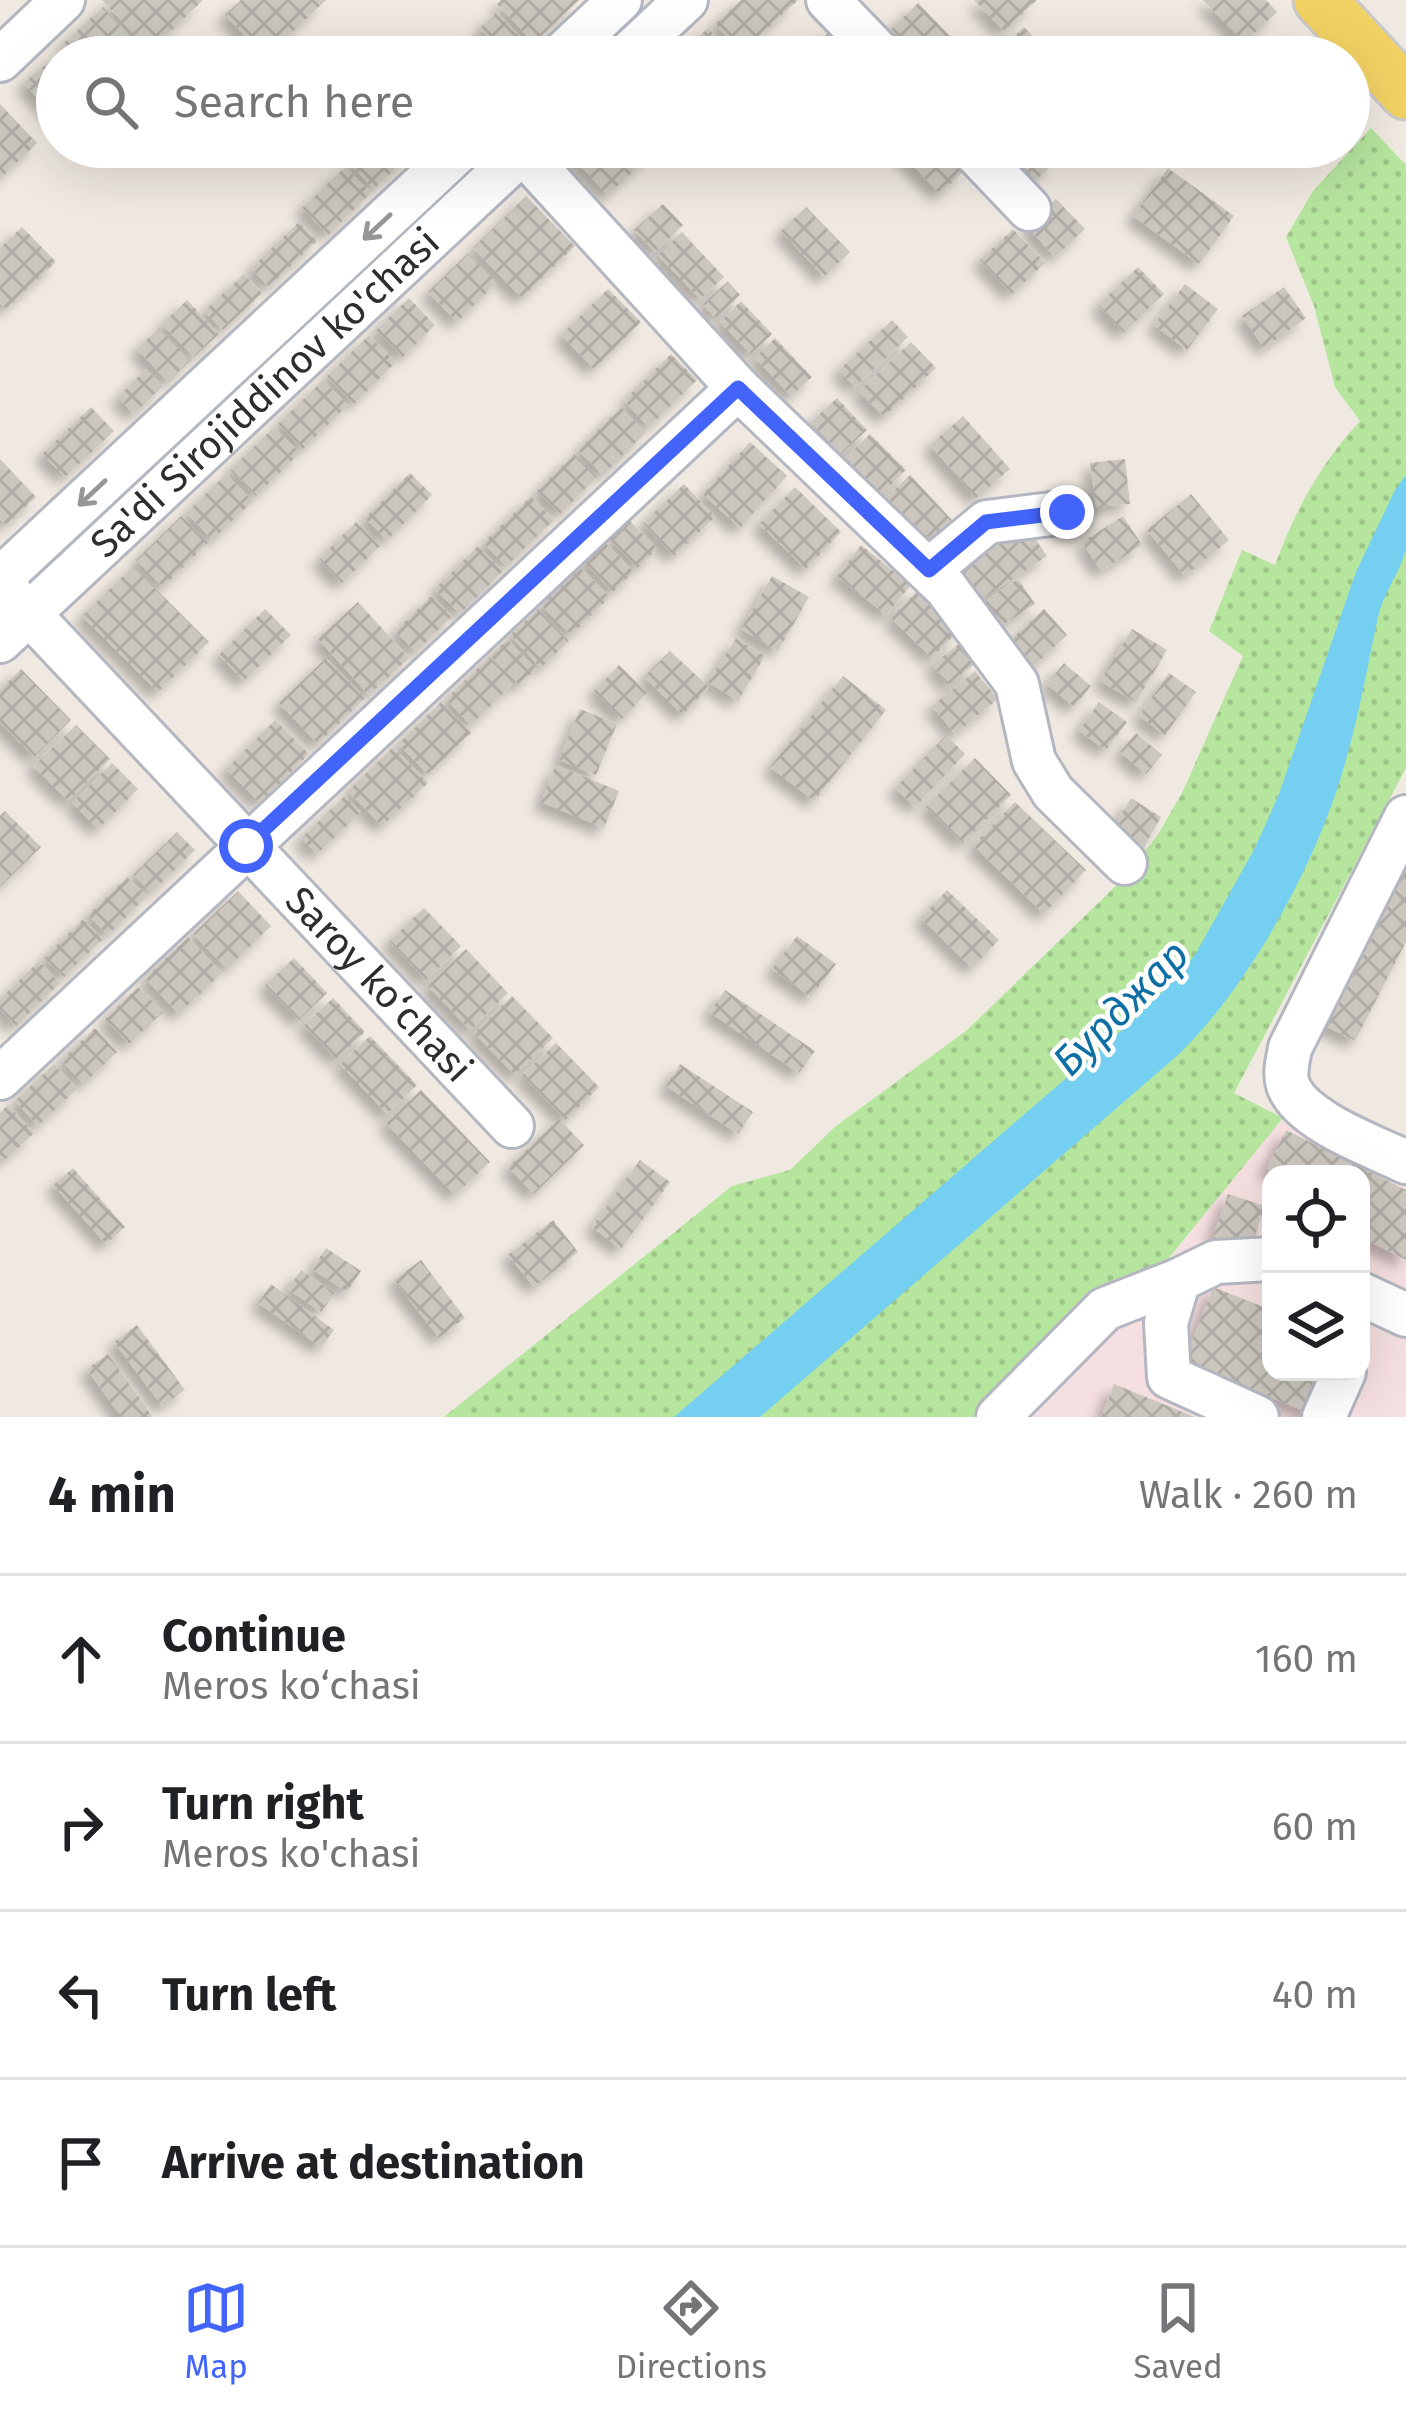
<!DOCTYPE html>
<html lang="en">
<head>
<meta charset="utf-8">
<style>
	:root { --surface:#fff; --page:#f2f2f2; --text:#202124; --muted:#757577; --line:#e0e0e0; --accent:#4264fb }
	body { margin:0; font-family:"Fira Sans",sans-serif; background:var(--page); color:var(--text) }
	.controls { position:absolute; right:36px; bottom:36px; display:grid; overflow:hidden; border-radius:24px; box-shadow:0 12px 48px #0002 }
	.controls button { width:108px; height:108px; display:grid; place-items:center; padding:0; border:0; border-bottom:3px solid var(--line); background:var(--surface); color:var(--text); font:60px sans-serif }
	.stop { position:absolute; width:36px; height:36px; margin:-27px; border:9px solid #4264fb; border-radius:50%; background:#fff }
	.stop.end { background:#4264fb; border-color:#fff; box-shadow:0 3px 12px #0008 }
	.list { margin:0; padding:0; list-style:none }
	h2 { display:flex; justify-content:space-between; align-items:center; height:156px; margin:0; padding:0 48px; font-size:51px }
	h2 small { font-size:39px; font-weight:400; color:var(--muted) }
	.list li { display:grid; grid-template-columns:78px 1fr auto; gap:36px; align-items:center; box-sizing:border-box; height:168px; padding:0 48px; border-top:3px solid var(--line) }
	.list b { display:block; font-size:45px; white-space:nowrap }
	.list p { margin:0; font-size:39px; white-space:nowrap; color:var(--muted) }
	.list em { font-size:39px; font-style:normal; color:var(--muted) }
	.icon { flex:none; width:66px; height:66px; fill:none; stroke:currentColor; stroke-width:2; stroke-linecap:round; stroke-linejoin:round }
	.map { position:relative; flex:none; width:1406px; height:1417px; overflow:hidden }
	.search { position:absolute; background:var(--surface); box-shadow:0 12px 48px #0002; left:36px; right:36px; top:36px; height:132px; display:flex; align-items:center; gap:30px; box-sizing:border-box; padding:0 42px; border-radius:66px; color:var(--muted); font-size:45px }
	.sheet { height:828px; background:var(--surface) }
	nav { display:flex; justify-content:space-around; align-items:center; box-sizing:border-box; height:168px; border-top:3px solid var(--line); background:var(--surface); font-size:33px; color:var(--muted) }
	nav a { display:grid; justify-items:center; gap:6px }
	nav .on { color:var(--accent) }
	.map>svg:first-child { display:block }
	.medical { fill:#f5dfe0; fill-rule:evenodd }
	.grass { fill:url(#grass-dots) }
	.water { fill:#75cff0 }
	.building { fill:url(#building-cross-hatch); filter:url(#shadow) }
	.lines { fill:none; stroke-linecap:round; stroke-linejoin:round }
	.minor-casing { stroke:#b4b7c1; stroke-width:48 }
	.major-casing { stroke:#c9c9c9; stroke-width:57 }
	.minor { stroke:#fff; stroke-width:42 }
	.major { stroke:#f2d163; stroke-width:51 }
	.oneway { stroke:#969696 }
	.route { stroke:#4264fb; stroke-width:15 }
	.labels { text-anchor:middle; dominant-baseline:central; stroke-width:9; stroke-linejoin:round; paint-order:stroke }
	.street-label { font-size:39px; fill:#2e2e2e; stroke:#fff }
	.water-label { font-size:42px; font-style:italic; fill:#0d6fa3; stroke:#fff }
</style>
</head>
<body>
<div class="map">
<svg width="1406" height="1417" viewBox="0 0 1406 1417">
	<defs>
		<pattern id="grass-dots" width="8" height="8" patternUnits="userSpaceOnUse" patternTransform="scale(3)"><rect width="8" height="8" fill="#b6e59e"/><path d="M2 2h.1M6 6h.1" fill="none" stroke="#9dc588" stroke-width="1.8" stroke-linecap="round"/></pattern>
		<pattern id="building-cross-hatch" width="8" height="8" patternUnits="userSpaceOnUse" patternTransform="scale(3)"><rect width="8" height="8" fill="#cbc7bf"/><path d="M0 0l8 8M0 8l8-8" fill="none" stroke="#afaba4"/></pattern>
		<filter id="shadow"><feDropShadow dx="-8" dy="8" stdDeviation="6" flood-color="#0004"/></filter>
	</defs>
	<rect width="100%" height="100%" fill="#efe9e1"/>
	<path class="medical" d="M 1283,1118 L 1406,1182 L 1406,1417 L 974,1417 L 1138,1272 L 1165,1264 ZM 1271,1174 L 1361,1174 L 1361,1372 L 1271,1372 Z"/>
	<g class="grass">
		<path d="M 1371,128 L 1406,165 L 1406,768 L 1234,1093 L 1283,1118 L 1164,1264 L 1138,1272 L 974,1417 L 444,1417 L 732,1186 L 790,1170 L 836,1126 L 966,1031 L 1121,881 L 1157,836 L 1182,793 L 1243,656 L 1209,631 L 1242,550 L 1275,565 C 1295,511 1320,464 1360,421 L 1335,387 L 1314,306 L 1286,237 L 1313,191 Z"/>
		<path d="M 482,153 L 491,162 L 53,570 L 45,562 Z"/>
	</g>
	<path class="water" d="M 1406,475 C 1406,495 1406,532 1406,549 C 1400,573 1383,593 1378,617 C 1367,668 1358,721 1343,770 C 1315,866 1249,986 1178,1055 L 760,1417 L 674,1417 L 1137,1017 L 1181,973 L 1196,953 L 1255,848 L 1279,794 L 1356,572 L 1395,490 Z"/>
	<g class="building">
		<path d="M 102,0 L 203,0 L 150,51 Z"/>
		<path d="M 241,0 L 326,0 L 266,57 L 225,15 Z"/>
		<path d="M 501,0 L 579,0 L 534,43 L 497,4 Z"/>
		<path d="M 741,0 L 798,0 L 742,52 L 715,24 Z"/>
		<path d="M 974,0 L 1037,0 L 1004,31 Z"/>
		<path d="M 1203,0 L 1266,0 L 1277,12 L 1244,43 Z"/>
		<path d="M 918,3 L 970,57 L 918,57 L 891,29 Z"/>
		<path d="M 103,7 L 149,57 L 75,57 L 63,44 Z"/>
		<path d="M 497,12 L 529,46 L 517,57 L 508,57 L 480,28 Z"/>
		<path d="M 1024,27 L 1052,57 L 992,57 Z"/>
		<path d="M 708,28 L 735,57 L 677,57 Z"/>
		<path d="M 831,30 L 857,57 L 802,57 Z"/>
		<path d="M 475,33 L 498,57 L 451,57 Z"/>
		<path d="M 1289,36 L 1310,57 L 1268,57 Z"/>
		<path d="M 63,49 L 70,57 L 57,57 L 57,120 L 24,83 Z"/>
		<path d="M 0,104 L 37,143 L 0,179 Z"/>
		<path d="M 366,147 L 407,147 L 412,152 L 374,189 L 349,163 Z"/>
		<path d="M 578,147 L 648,147 L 653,152 L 608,195 L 570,155 Z"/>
		<path d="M 895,147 L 943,147 L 965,170 L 940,194 Z"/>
		<path d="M 1005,147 L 1038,147 L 1054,163 L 1036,180 Z"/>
		<path d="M 345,167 L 371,193 L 328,235 L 302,208 Z"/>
		<path d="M 1168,168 L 1234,216 L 1199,264 L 1133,216 Z"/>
		<path d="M 526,196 L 575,246 L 522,298 L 473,248 Z"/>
		<path d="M 1056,199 L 1085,229 L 1055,257 L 1027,227 Z"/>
		<path d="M 663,204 L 683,225 L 655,252 L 634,230 Z"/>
		<path d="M 806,207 L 850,252 L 824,277 L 781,231 Z"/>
		<path d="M 299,222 L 317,241 L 269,287 L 251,268 Z"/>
		<path d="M 22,227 L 56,262 L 6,309 L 0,303 L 0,248 Z"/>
		<path d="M 1013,229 L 1045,263 L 1012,294 L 980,260 Z"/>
		<path d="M 682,232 L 724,277 L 700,299 L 658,255 Z"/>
		<path d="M 468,253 L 497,282 L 457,322 L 428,292 Z"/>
		<path d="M 1138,267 L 1164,294 L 1124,333 L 1098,305 Z"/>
		<path d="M 244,274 L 262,293 L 223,330 L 204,311 Z"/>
		<path d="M 728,281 L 740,295 L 716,318 L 703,304 Z"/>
		<path d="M 1185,284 L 1218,309 L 1187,350 L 1154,325 Z"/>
		<path d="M 1284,287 L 1306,318 L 1264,348 L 1242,316 Z"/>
		<path d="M 608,289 L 641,322 L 594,369 L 561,335 Z"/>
		<path d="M 409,298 L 435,325 L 403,357 L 376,330 Z"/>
		<path d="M 187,300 L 219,334 L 194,357 L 162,324 Z"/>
		<path d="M 741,301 L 772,334 L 751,354 L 720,322 Z"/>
		<path d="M 892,320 L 908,337 L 855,387 L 839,370 Z"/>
		<path d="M 159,328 L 191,360 L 168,382 L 137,349 Z"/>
		<path d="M 369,335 L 396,362 L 354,404 L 327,376 Z"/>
		<path d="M 775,338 L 812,377 L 791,396 L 755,358 Z"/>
		<path d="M 911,342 L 936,368 L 884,417 L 859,391 Z"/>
		<path d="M 671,354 L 697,380 L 649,427 L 624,401 Z"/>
		<path d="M 146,369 L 163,386 L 134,414 L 118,397 Z"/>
		<path d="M 323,380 L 348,405 L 303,449 L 278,424 Z"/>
		<path d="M 837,398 L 867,430 L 841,454 L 811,422 Z"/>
		<path d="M 91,407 L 114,431 L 65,477 L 42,454 Z"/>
		<path d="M 621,407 L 646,432 L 603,475 L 578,450 Z"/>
		<path d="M 963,416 L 1010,469 L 976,498 L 930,445 Z"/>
		<path d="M 274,427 L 300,453 L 256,496 L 230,470 Z"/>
		<path d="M 870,434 L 906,470 L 881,494 L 846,457 Z"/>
		<path d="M 750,442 L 787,476 L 740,528 L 703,494 Z"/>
		<path d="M 574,454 L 597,477 L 560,514 L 537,491 Z"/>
		<path d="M 0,459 L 36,497 L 6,525 L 0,519 Z"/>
		<path d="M 1125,459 L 1130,504 L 1096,507 L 1090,463 Z"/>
		<path d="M 410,473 L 432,495 L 387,540 L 365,518 Z"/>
		<path d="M 226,474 L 253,501 L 213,540 L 186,513 Z"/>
		<path d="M 910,475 L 952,520 L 928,543 L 886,498 Z"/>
		<path d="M 684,484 L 715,517 L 674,556 L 643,523 Z"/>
		<path d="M 795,487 L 841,532 L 806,569 L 759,524 Z"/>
		<path d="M 1191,494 L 1229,540 L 1185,576 L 1147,530 Z"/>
		<path d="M 531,496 L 554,520 L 507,566 L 483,543 Z"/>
		<path d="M 181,516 L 208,543 L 163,587 L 136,560 Z"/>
		<path d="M 1123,516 L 1142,545 L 1101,571 L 1082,542 Z"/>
		<path d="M 630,521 L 657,549 L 638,568 L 610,540 Z"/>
		<path d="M 356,522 L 380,546 L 342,583 L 319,559 Z"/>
		<path d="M 1025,524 L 1047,556 L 980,601 L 951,558 Z"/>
		<path d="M 604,541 L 634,572 L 613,592 L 584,562 Z"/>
		<path d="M 861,545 L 911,585 L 886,615 L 837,576 Z"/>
		<path d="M 478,546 L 503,571 L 460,614 L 435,589 Z"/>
		<path d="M 133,566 L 209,642 L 158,692 L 82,616 Z"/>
		<path d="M 580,567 L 610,597 L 571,635 L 541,605 Z"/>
		<path d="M 772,576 L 809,597 L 778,651 L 741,629 Z"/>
		<path d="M 1018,579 L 1035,604 L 998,628 L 982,603 Z"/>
		<path d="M 917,591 L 958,631 L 932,658 L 891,618 Z"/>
		<path d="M 431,596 L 452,616 L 416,652 L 395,631 Z"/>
		<path d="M 358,602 L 409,658 L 369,695 L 318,639 Z"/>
		<path d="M 265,609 L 291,635 L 244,681 L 219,655 Z"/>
		<path d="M 538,609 L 569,641 L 541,668 L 510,635 Z"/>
		<path d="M 1044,609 L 1067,635 L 1032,668 L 1008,642 Z"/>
		<path d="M 1132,629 L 1167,650 L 1136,702 L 1100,681 Z"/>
		<path d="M 736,638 L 765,656 L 738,701 L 708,682 Z"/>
		<path d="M 507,639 L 536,669 L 519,685 L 515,682 L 471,725 L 446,699 L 489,657 L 511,677 L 490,656 Z"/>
		<path d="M 959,644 L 975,664 L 948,685 L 932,665 Z"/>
		<path d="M 670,651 L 709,687 L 683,715 L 644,677 Z"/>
		<path d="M 326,658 L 365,698 L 318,744 L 279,703 Z"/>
		<path d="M 1064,663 L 1091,686 L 1074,707 L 1047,684 Z"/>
		<path d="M 619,665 L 647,693 L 622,719 L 594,691 Z"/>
		<path d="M 21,669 L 71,720 L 34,757 L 0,723 L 0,690 Z"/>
		<path d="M 975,671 L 998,699 L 955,734 L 932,706 Z"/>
		<path d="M 1169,673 L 1196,692 L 1165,735 L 1139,716 Z"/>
		<path d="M 843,676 L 886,710 L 814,801 L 770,767 Z"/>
		<path d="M 441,702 L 471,733 L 428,774 L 398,744 Z"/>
		<path d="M 1099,702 L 1127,722 L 1106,750 L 1079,731 Z"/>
		<path d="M 580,709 L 617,724 L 596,775 L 559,760 Z"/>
		<path d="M 275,720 L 309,754 L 260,803 L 226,769 Z"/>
		<path d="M 76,725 L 110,759 L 68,801 L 33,766 Z"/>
		<path d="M 1136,733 L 1162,755 L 1146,774 L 1120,752 Z"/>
		<path d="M 946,735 L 965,754 L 915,807 L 895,788 Z"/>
		<path d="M 393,747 L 428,783 L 382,826 L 348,791 Z"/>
		<path d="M 975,758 L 1011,795 L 963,843 L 926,807 Z"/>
		<path d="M 112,763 L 138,789 L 98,829 L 72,803 Z"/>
		<path d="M 556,765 L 619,791 L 604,828 L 541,802 Z"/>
		<path d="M 345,796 L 361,812 L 317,854 L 301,838 Z"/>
		<path d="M 1131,798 L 1161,817 L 1144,847 L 1112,829 Z"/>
		<path d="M 1015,802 L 1086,870 L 1044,914 L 973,845 Z"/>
		<path d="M 5,811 L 41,847 L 0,887 L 0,816 Z"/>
		<path d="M 177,832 L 195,850 L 151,893 L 133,875 Z"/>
		<path d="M 1406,836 L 1406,942 L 1355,1041 L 1311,1019 Z"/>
		<path d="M 127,877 L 147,896 L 108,935 L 88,915 Z"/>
		<path d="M 947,890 L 999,940 L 972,968 L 921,918 Z"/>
		<path d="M 238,891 L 271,926 L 227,969 L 193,934 Z"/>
		<path d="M 424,908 L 461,946 L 426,980 L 389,941 Z"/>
		<path d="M 83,919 L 103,939 L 64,977 L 44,958 Z"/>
		<path d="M 797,936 L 836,964 L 811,997 L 772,969 Z"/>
		<path d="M 188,937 L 222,973 L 179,1014 L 145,978 Z"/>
		<path d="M 466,949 L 508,993 L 470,1030 L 428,986 Z"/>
		<path d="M 294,958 L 327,993 L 299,1020 L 265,985 Z"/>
		<path d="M 39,961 L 60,983 L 16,1026 L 0,1009 L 0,999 Z"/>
		<path d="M 138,987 L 163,1012 L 129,1044 L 105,1019 Z"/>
		<path d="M 725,990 L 815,1051 L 799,1073 L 709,1012 Z"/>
		<path d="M 512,996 L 553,1038 L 515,1075 L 474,1033 Z"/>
		<path d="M 333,998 L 365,1032 L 336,1059 L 304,1025 Z"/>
		<path d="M 95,1028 L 117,1052 L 84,1084 L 61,1060 Z"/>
		<path d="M 370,1036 L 417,1085 L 387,1114 L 340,1064 Z"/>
		<path d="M 556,1043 L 599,1087 L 566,1120 L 522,1075 Z"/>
		<path d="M 54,1064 L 77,1089 L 38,1126 L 15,1101 Z"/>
		<path d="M 680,1064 L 753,1112 L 738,1134 L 666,1086 Z"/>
		<path d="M 421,1090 L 490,1162 L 455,1195 L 386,1123 Z"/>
		<path d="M 8,1105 L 34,1133 L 4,1161 L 0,1157 L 0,1113 Z"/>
		<path d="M 559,1119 L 584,1145 L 534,1194 L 508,1167 Z"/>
		<path d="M 1286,1130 L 1406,1190 L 1406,1260 L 1361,1237 L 1361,1174 L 1274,1174 L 1266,1170 Z"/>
		<path d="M 640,1160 L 670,1182 L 621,1249 L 592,1227 Z"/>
		<path d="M 73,1168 L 125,1227 L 106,1244 L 53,1185 Z"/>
		<path d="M 1228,1194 L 1265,1206 L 1251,1249 L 1213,1236 Z"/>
		<path d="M 553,1220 L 578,1252 L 534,1287 L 508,1255 Z"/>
		<path d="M 326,1248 L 361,1271 L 347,1292 L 312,1269 Z"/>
		<path d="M 421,1260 L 465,1318 L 439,1338 L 394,1280 Z"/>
		<path d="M 301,1270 L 335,1293 L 321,1312 L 288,1289 Z"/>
		<path d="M 271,1284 L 334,1330 L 321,1347 L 258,1303 Z"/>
		<path d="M 1213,1287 L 1271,1310 L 1271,1372 L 1332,1372 L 1315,1415 L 1183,1364 Z"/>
		<path d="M 137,1325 L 185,1390 L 162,1406 L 114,1342 Z"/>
		<path d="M 108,1354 L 153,1417 L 121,1417 L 87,1369 Z"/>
		<path d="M 1114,1384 L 1195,1417 L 1101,1417 Z"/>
	</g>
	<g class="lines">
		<g class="minor-casing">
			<g id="minor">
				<path d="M 828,0 L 883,57"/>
				<path d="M 559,57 L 620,0"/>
				<path d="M 625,57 L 686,0"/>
				<path d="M 0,60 L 63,0"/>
				<path d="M 518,147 L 738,388 L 946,588 L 1017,684 L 1034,761 L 1053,792 L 1125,863"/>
				<path d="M 970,147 L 1029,209"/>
				<path d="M 929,570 L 987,522 L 1067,512"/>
				<path d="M 0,579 L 463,147"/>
				<path id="s1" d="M 0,583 L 512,1126"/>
				<path id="s2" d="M 0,641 L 528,147"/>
				<path d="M 1406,817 L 1290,1048 C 1288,1060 1284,1073 1288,1085 C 1301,1121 1373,1146 1406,1162"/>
				<path d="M 0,1078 L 738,388"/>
				<path d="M 1361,1294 L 1406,1315"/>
				<path d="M 998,1417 L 1105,1309 L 1179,1280"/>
				<path d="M 1257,1417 L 1169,1377 L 1166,1323 L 1179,1280 L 1216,1262 L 1271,1259"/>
				<path d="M 1324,1417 L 1344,1372"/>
			</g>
		</g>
		<g class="major-casing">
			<path id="major" d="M 1320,0 L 1406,93"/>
		</g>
		<use href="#minor" class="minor"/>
		<use href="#major" class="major"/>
	</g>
	<defs><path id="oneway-shaft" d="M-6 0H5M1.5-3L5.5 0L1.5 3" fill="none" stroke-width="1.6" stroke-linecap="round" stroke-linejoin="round" transform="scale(3)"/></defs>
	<g class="oneway">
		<use href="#oneway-shaft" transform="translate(377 227) rotate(137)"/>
		<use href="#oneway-shaft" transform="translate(92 493) rotate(137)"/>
	</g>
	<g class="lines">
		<path class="route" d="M 246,846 L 738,388 L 929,570 L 986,522 L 1067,512"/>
	</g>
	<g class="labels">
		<g class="street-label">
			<text stroke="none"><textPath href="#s2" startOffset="363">Sa'di Sirojiddinov ko'chasi</textPath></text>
			<text stroke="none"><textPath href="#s1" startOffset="552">Saroy ko‘chasi</textPath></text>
		</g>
		<g class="water-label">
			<text transform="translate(1121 1008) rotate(-45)">Бурджар</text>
		</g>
	</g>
</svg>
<div class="controls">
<button><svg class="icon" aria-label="locate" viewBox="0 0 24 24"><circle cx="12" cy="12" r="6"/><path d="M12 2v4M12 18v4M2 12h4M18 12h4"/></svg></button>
<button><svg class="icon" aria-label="layers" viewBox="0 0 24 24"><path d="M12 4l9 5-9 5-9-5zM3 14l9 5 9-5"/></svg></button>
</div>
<div class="stop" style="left:246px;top:846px"></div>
<div class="stop end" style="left:1067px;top:512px"></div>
<div class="search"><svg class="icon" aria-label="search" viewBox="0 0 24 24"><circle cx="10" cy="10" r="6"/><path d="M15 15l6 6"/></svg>Search here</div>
</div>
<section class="sheet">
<h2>4 min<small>Walk · 260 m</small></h2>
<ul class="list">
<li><svg class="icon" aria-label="ahead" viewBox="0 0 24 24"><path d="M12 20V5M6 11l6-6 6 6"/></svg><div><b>Continue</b><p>Meros ko‘chasi</p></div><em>160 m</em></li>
<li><svg class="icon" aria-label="right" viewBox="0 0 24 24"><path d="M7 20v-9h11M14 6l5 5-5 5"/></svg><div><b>Turn right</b><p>Meros ko'chasi</p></div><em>60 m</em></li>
<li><svg class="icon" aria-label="left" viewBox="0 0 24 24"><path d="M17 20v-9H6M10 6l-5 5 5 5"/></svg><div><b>Turn left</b></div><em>40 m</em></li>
<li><svg class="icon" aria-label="arrive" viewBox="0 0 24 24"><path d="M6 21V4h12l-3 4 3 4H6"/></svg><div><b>Arrive at destination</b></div></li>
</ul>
</section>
<nav>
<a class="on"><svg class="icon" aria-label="map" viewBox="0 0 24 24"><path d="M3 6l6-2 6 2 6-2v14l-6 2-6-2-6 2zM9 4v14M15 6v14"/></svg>Map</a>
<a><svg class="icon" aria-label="directions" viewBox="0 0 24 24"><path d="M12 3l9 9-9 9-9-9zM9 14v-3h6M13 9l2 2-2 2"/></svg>Directions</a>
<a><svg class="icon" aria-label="saved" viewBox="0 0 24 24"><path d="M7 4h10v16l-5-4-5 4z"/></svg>Saved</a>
</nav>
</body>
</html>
